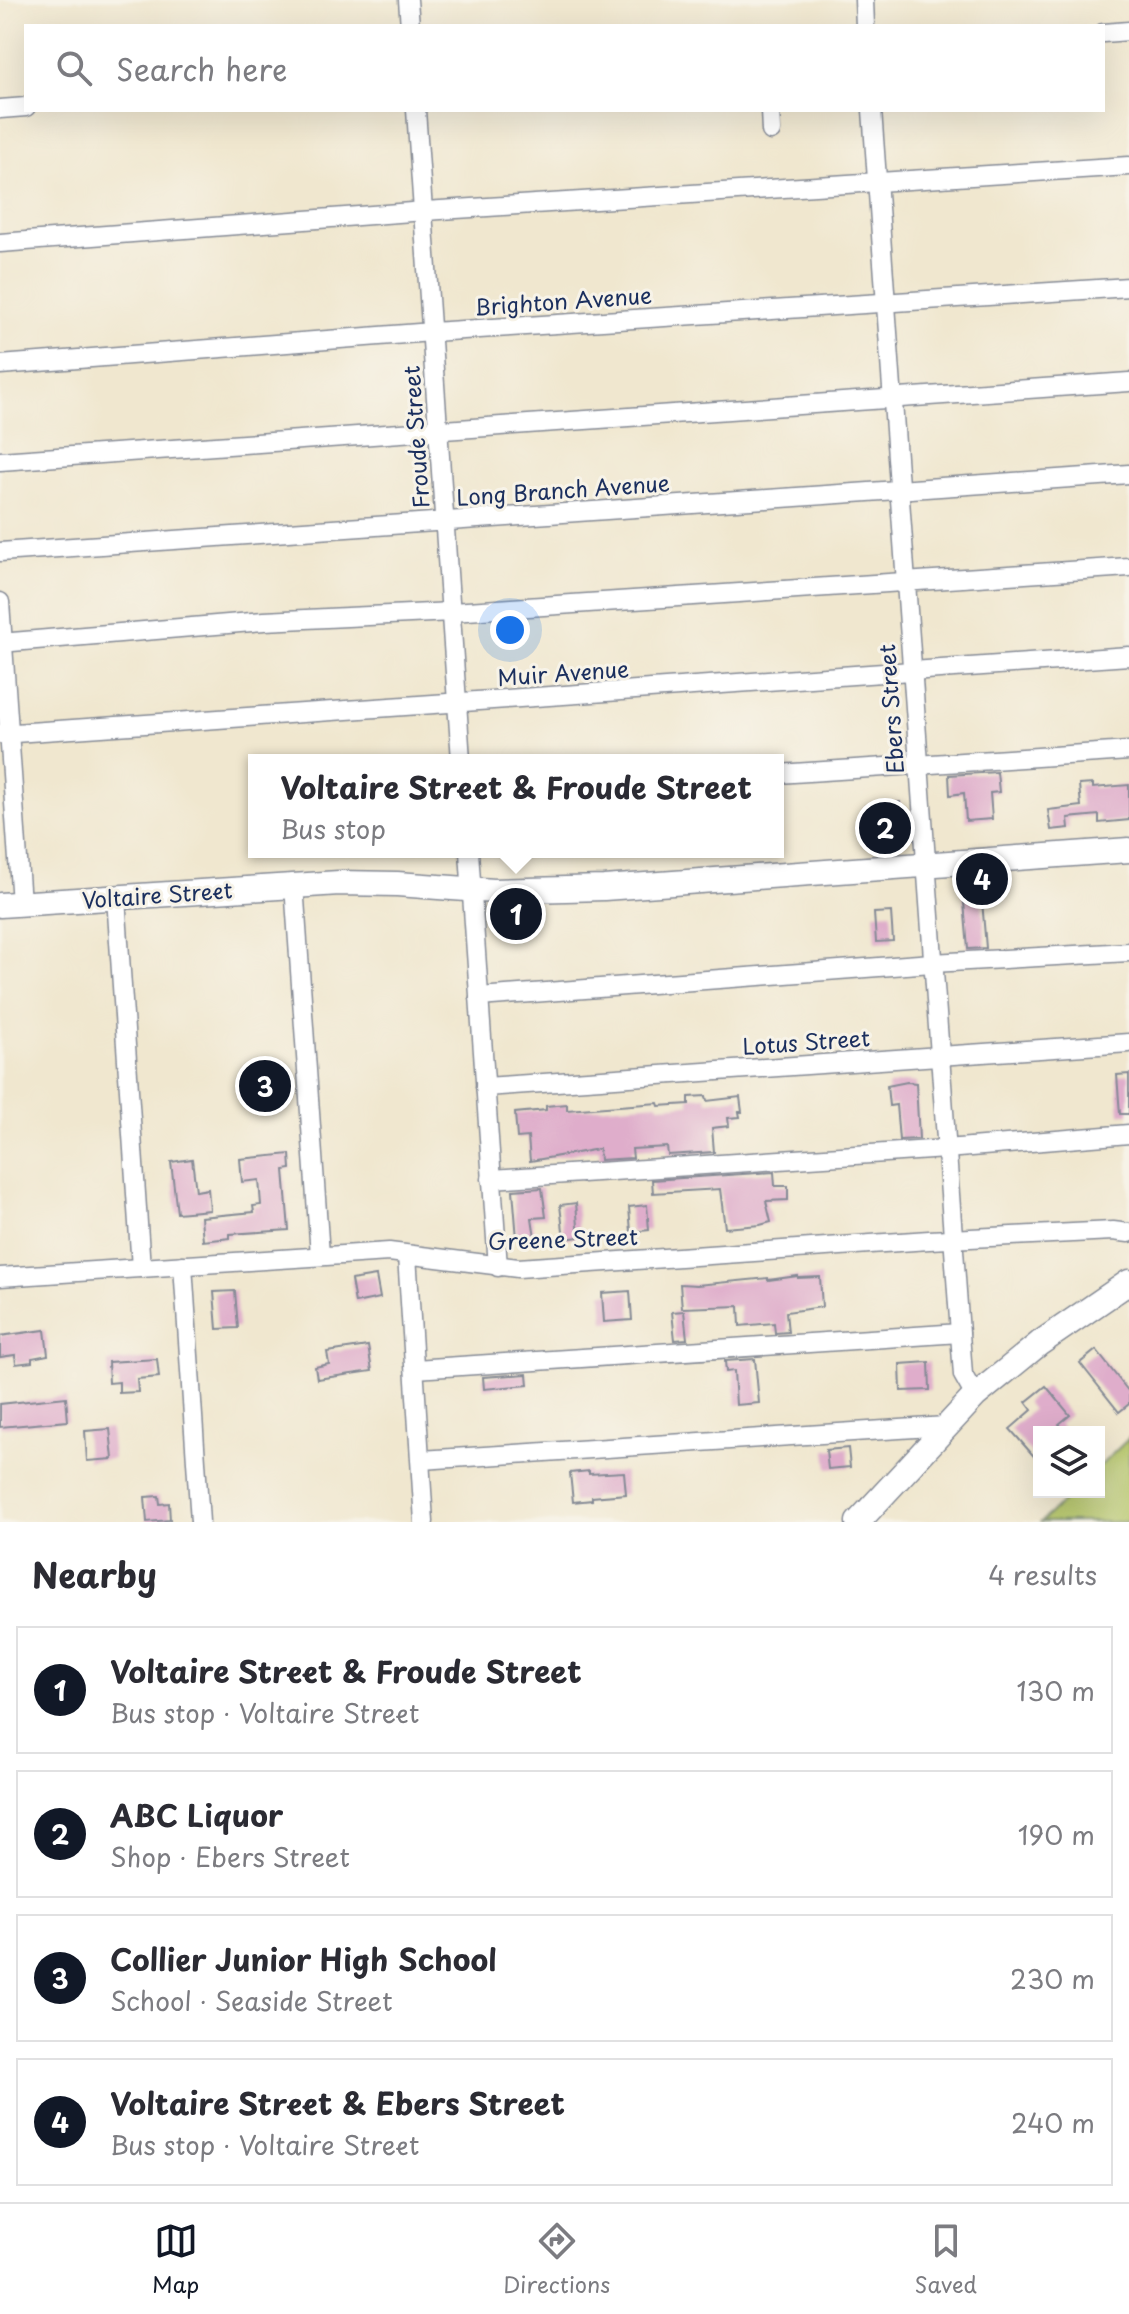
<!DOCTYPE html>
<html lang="en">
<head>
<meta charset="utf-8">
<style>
	:root { --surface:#fff; --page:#f2f2f3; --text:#2b2b33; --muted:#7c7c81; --line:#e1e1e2; --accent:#111827 }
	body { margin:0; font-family:"Playpen Sans",sans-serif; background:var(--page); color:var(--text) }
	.controls { position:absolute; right:24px; bottom:24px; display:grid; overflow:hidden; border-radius:0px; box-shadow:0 8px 32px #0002 }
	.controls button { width:72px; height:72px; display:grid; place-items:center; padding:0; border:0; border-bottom:2px solid var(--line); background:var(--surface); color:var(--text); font:40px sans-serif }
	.you { position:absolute; left:510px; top:630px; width:28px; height:28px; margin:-20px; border:6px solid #fff; border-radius:50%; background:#1a73e8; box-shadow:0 0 0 12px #1a73e833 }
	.badge { display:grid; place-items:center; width:52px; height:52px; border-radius:50%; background:var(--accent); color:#fff; font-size:26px; font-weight:700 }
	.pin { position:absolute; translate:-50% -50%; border:4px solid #fff; box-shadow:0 2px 8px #0006 }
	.popup { position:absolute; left:248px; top:754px; width:536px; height:104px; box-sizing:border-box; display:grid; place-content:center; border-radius:0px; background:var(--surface); filter:drop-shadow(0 2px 6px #0005); font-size:26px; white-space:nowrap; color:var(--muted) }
	.popup b { font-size:30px; color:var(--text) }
	.popup::after { content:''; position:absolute; left:50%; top:100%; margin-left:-16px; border:16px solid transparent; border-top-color:var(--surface) }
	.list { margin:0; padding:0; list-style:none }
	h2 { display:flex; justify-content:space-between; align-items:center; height:104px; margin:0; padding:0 32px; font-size:34px }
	h2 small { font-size:26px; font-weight:400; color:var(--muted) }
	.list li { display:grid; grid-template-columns:52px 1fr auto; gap:24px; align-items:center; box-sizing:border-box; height:128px; margin:0 16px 16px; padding:0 16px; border:2px solid var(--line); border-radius:0px }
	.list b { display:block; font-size:30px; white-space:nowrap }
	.list p { margin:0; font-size:26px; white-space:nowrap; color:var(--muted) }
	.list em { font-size:26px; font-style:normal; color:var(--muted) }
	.icon { flex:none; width:44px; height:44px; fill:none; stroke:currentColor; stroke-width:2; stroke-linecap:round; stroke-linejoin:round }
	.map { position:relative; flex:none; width:1129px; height:1522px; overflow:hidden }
	.search { position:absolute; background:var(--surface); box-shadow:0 8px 32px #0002; left:24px; right:24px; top:24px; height:88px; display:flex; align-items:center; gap:20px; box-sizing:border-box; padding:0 28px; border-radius:0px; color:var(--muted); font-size:30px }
	.sheet { height:680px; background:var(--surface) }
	nav { display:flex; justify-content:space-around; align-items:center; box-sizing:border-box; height:112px; border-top:2px solid var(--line); background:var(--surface); font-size:22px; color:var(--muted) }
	nav a { display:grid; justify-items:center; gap:4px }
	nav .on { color:var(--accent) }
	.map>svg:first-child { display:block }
	.green { fill:#b4c568; stroke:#687a63; stroke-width:2 }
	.building { fill:#dfadcb }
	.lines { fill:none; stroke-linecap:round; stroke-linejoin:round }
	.minor-casing { stroke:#868b96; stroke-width:21 }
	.major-casing { stroke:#868b96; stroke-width:27 }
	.minor { stroke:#fff; stroke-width:18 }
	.major { stroke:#fff; stroke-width:24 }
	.labels { text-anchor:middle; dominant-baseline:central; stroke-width:6; stroke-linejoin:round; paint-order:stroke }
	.street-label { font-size:22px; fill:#1b2f5e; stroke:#f7f3e8 }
</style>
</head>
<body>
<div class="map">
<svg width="1129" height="1522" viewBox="0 0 1129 1522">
	<rect width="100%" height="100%" fill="#f7f3e8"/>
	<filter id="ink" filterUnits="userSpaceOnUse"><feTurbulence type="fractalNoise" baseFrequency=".0125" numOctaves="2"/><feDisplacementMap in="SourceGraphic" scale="16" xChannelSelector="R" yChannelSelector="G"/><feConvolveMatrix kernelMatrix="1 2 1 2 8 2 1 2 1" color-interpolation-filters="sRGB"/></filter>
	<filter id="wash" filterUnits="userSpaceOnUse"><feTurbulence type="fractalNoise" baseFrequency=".006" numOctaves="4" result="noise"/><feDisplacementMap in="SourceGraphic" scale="32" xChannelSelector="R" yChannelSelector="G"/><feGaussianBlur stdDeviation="1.8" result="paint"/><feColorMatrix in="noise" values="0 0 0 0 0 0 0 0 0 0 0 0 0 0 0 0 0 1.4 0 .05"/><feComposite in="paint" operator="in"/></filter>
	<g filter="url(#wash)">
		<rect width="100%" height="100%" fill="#f0e7cf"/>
		<path class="green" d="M 1129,1438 L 1129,1522 L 1041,1522 L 1073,1492 L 1099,1492 L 1099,1467 Z"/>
		<g id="blocks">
			<g class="building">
				<path d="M 997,772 L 999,792 L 990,793 L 992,819 L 966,821 L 964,793 L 950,795 L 949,775 Z"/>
				<path d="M 1093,784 L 1093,788 L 1129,785 L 1129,820 L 1099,823 L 1099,815 L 1068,818 L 1069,828 L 1051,830 L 1048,810 L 1081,806 L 1079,785 Z"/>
				<path d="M 900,802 L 902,838 L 868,841 L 865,806 Z"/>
				<path d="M 981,889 L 986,948 L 968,949 L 963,890 Z"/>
				<path d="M 891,912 L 893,941 L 876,942 L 874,913 Z"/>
				<path d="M 1129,1074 L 1129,1114 L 1120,1114 L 1117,1075 Z"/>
				<path d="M 907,1082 L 916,1083 L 919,1139 L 899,1140 L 896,1105 L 889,1106 L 887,1086 Z"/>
				<path d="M 706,1096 L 707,1101 L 740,1097 L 742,1112 L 739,1112 L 740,1117 L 728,1118 L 729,1126 L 712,1128 L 714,1152 L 668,1155 L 667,1147 L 632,1149 L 633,1158 L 600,1160 L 599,1149 L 530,1161 L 528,1137 L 517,1138 L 515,1113 L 546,1110 L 546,1106 L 567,1104 L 567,1110 L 658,1103 L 659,1106 L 689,1104 L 689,1097 Z"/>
				<path d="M 290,1154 L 291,1169 L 284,1170 L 289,1230 L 230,1234 L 230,1238 L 203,1241 L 201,1217 L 254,1212 L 253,1206 L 261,1205 L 259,1180 L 242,1182 L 240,1159 Z"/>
				<path d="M 192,1159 L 196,1191 L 208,1189 L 210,1210 L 177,1213 L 171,1162 Z"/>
				<path d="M 774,1172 L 775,1186 L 788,1186 L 788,1200 L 766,1201 L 771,1222 L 760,1225 L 725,1228 L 720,1189 L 653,1193 L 652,1180 Z"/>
				<path d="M 542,1188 L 546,1217 L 532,1218 L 535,1237 L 517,1239 L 513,1190 Z"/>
				<path d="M 576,1203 L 579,1237 L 564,1239 L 560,1205 Z"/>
				<path d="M 647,1205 L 649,1230 L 631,1232 L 629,1207 Z"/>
				<path d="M 376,1276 L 380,1298 L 355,1303 L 351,1280 Z"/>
				<path d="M 798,1276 L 798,1278 L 820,1277 L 822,1307 L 786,1312 L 788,1332 L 775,1333 L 774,1323 L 740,1326 L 739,1306 L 682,1308 L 680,1284 L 697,1285 L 768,1278 L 768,1280 Z"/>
				<path d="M 235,1291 L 238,1328 L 217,1329 L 214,1292 Z"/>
				<path d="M 630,1291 L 632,1320 L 604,1322 L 602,1293 Z"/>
				<path d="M 684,1311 L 687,1339 L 675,1340 L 672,1312 Z"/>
				<path d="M 45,1330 L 48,1355 L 32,1358 L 32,1362 L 16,1364 L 15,1355 L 0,1357 L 0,1336 Z"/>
				<path d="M 368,1346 L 372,1371 L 317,1379 L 315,1367 L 329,1364 L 327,1352 Z"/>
				<path d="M 1096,1350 L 1129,1392 L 1129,1404 L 1119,1412 L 1080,1363 Z"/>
				<path d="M 157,1359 L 159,1377 L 137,1379 L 138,1392 L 119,1393 L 119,1382 L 109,1383 L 108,1362 Z"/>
				<path d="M 755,1359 L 759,1403 L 736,1405 L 734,1371 L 726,1372 L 725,1361 Z"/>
				<path d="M 929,1362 L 930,1390 L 901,1391 L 900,1364 Z"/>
				<path d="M 527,1374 L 528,1385 L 484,1389 L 483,1377 Z"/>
				<path d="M 1046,1386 L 1070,1415 L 1059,1424 L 1066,1432 L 1039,1432 L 1039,1462 L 1010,1429 L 1032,1410 L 1026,1402 Z"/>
				<path d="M 66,1397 L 68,1421 L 0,1427 L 0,1404 Z"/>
				<path d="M 110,1429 L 113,1459 L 87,1461 L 85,1431 Z"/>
				<path d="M 848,1448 L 850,1467 L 828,1469 L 826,1450 Z"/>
				<path d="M 589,1471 L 589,1474 L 624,1472 L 626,1494 L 592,1497 L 592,1500 L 573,1502 L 570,1473 Z"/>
				<path d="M 159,1496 L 160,1504 L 169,1503 L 170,1520 L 147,1522 L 145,1497 Z"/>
			</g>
		</g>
	</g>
	<g filter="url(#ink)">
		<use href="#blocks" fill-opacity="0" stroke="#868b96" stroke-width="2"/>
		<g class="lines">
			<g class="minor-casing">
				<g id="minor">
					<path d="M 408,0 L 410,26"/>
					<path d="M 864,0 L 865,26"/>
					<path d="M 1103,33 L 1129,31"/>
					<path d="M 0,109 L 26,107"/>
					<path d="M 416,110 L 461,760"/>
					<path d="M 770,110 L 771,131"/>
					<path d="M 872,110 L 963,1375 L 975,1396"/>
					<path d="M 0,243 L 425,211 L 1129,166"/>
					<path d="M 0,365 L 432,332 L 1129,287"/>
					<path d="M 0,461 L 1129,382"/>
					<path d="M 0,552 L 1129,474"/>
					<path d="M 0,602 L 21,903"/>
					<path d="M 0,643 L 264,621 L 452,612 L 1129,567"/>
					<path d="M 0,734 L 1129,656"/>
					<path d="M 778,774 L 1129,751"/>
					<path d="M 469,852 L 498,1267"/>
					<path d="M 294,885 L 320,1255"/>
					<path d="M 116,897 L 141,1268"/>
					<path d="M 479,997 L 932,963 L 1129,952"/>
					<path d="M 485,1087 L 1129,1043"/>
					<path d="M 491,1179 L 946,1149 L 1129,1134"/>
					<path d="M 407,1255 L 424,1522"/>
					<path d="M 183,1265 L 200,1522"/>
					<path d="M 0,1277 L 389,1252 L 518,1268 L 929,1240 L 1113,1231 L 1129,1233"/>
					<path d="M 415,1369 L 960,1333"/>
					<path d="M 421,1460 L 946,1426"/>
				</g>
			</g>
			<g class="major-casing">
				<g id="major">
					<path d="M 0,905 L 339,883 L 397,884 L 494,891 L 604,888 L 1129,850"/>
					<path d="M 858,1522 L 975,1396 L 1040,1343 L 1129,1282"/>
				</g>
			</g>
			<use href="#minor" class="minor"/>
			<use href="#major" class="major"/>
		</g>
	</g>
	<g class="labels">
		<g class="street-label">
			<text transform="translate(563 300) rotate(-4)">Brighton Avenue</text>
			<text transform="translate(415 437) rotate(-94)">Froude Street</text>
			<text transform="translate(563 489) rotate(-4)">Long Branch Avenue</text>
			<text transform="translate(563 672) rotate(-4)">Muir Avenue</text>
			<text transform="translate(890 709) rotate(-94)">Ebers Street</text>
			<text transform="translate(157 894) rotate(-4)">Voltaire Street</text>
			<text transform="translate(806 1041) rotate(-4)">Lotus Street</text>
			<text transform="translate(563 1238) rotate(-2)">Greene Street</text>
		</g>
	</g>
</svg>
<div class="controls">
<button><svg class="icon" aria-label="layers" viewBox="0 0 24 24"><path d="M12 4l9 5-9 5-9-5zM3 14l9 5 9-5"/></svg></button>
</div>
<div class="you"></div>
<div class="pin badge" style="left:516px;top:914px">1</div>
<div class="popup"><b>Voltaire Street &amp; Froude Street</b>Bus stop</div>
<div class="pin badge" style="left:885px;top:828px">2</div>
<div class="pin badge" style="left:265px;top:1086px">3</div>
<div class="pin badge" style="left:982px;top:879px">4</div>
<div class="search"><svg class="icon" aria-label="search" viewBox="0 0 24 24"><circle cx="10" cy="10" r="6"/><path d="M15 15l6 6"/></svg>Search here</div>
</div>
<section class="sheet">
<h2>Nearby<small>4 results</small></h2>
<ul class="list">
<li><span class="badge">1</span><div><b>Voltaire Street &amp; Froude Street</b><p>Bus stop · Voltaire Street</p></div><em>130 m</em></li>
<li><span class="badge">2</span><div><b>ABC Liquor</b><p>Shop · Ebers Street</p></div><em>190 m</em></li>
<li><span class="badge">3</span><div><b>Collier Junior High School</b><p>School · Seaside Street</p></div><em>230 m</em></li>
<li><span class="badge">4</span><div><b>Voltaire Street &amp; Ebers Street</b><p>Bus stop · Voltaire Street</p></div><em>240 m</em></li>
</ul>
</section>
<nav>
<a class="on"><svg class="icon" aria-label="map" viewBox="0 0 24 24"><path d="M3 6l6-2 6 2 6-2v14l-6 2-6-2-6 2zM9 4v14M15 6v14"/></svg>Map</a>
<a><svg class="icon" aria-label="directions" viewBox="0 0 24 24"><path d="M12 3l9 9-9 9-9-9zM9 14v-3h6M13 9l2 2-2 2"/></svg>Directions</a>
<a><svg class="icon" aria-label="saved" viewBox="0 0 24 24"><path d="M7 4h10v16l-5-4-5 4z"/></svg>Saved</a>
</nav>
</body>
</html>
